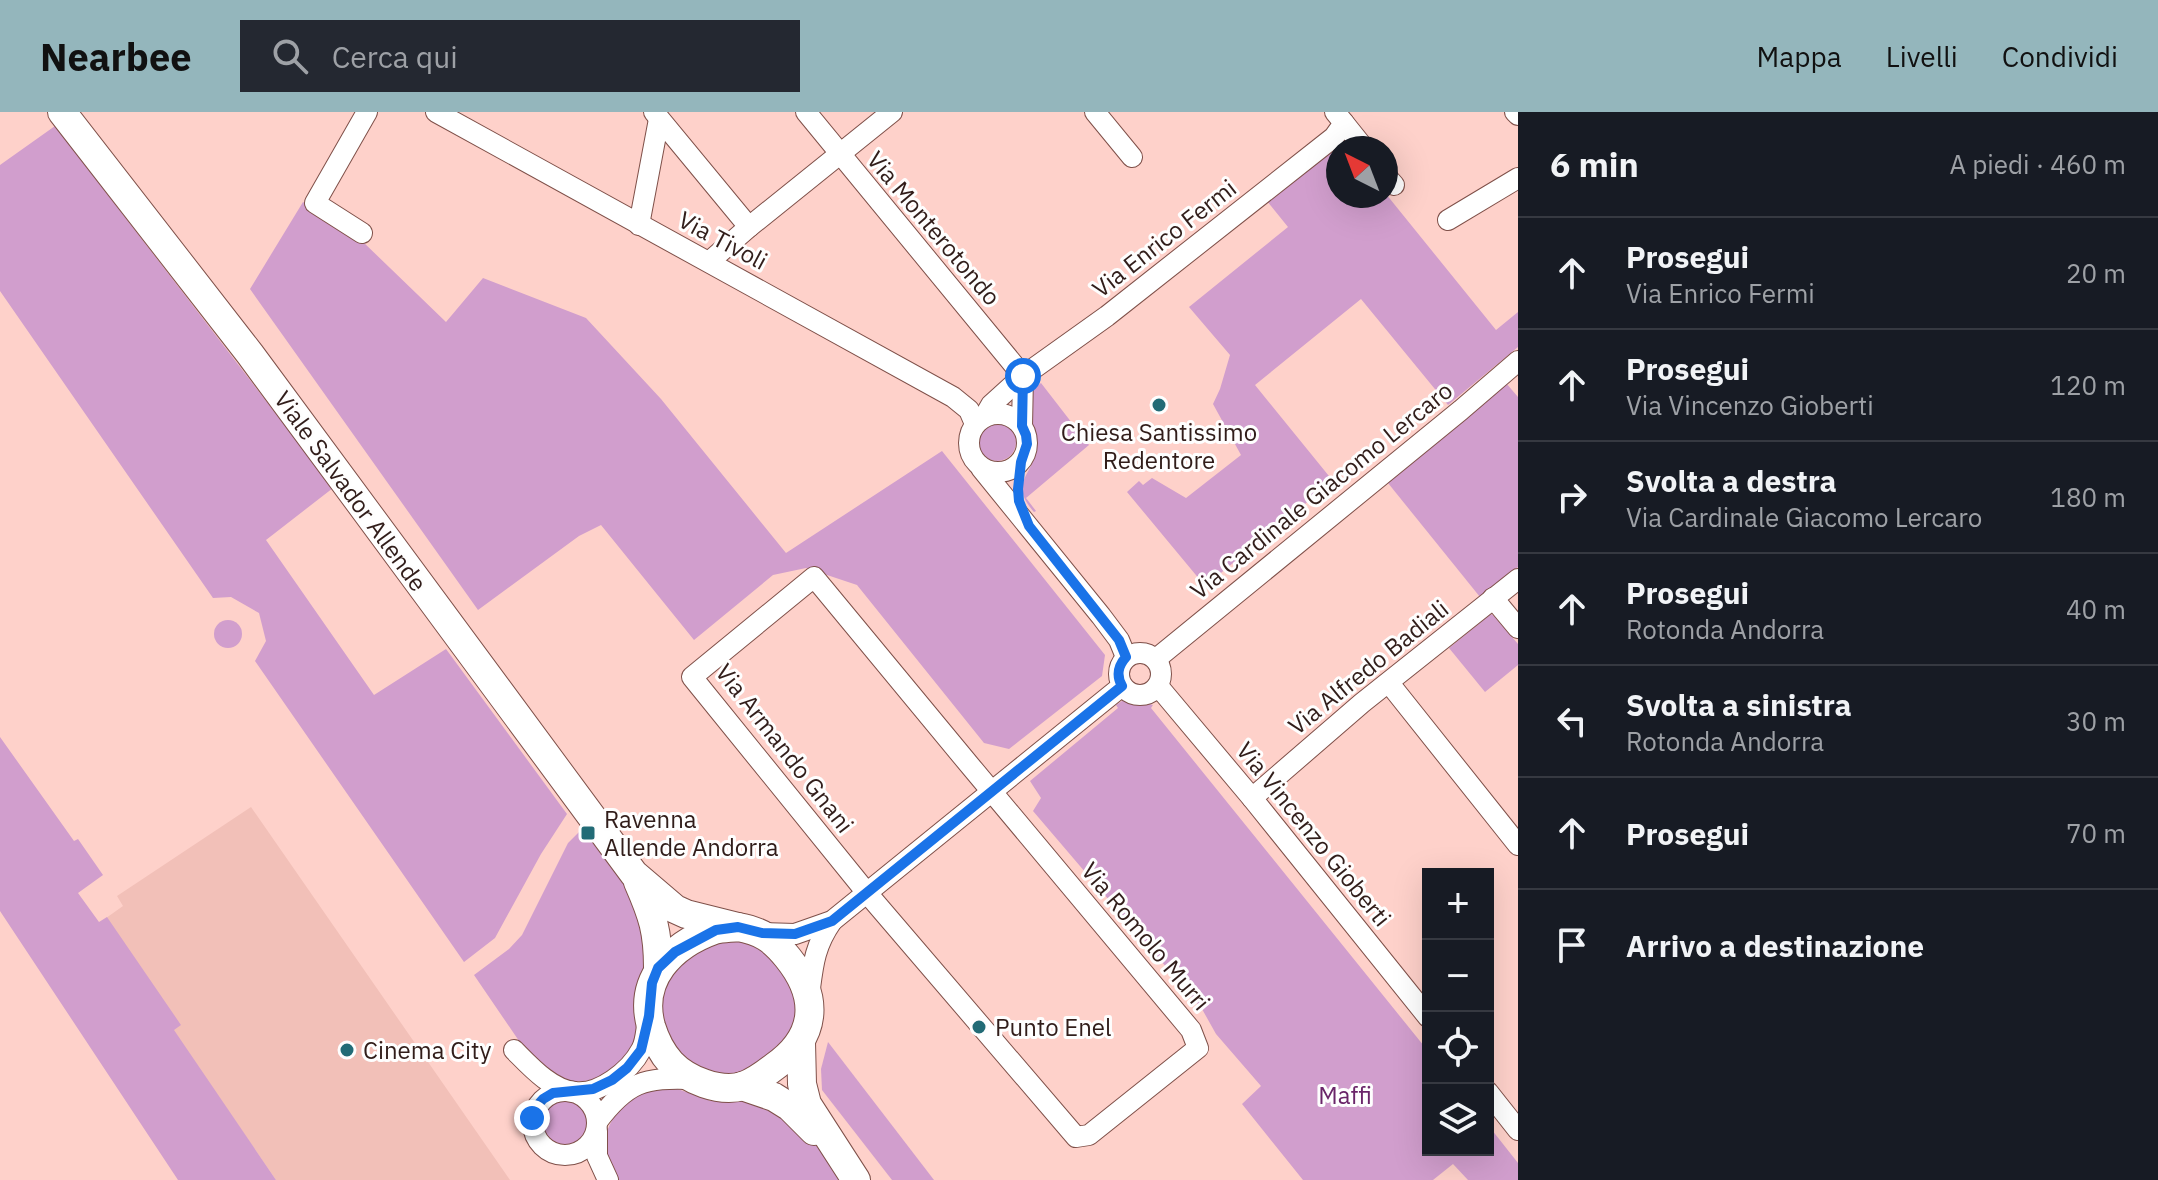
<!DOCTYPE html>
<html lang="it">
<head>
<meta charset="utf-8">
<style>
	:root { --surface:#171b24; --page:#242831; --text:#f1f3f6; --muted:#9ea1a6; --line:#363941; --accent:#94b6bc }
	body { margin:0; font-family:"IBM Plex Sans",sans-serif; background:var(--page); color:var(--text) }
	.controls { position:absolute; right:24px; bottom:24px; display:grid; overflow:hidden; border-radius:0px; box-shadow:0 8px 32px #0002 }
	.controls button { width:72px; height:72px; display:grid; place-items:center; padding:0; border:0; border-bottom:2px solid var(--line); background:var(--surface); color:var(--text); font:40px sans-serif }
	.compass { position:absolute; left:1326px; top:24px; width:72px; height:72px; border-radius:50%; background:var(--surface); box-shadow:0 8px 32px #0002; rotate:318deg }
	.stop { position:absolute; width:24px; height:24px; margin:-18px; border:6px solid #1a73e8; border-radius:50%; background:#fff }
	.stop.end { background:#1a73e8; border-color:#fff; box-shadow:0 2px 8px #0008 }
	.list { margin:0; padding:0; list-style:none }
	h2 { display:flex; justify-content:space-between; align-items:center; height:104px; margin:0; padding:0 32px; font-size:34px }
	h2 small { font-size:26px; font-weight:400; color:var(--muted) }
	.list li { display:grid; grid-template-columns:52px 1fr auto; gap:24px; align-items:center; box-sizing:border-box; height:112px; padding:0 32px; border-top:2px solid var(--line) }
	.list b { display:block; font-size:30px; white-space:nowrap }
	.list p { margin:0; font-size:26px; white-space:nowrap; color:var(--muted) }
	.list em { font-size:26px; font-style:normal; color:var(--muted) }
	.icon { flex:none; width:44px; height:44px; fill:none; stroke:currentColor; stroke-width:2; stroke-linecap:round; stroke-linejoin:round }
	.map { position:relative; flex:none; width:1518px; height:1068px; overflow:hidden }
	header { display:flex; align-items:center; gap:48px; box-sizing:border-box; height:112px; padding:0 40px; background:var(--accent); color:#111 }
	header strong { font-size:38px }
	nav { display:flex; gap:44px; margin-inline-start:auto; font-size:28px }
	.search { width:560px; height:72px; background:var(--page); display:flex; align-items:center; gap:20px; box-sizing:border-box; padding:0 28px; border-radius:0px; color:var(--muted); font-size:30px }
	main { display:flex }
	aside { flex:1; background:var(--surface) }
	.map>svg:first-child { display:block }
	.built { fill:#f2c0b8 }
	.green { fill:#d19ecd }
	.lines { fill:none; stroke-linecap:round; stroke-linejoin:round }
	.minor-casing { stroke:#7f5049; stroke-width:22 }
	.secondary-casing { stroke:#7f5049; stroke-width:30 }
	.minor { stroke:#fff; stroke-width:20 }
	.secondary { stroke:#fff; stroke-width:28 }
	.route { stroke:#1a73e8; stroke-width:10 }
	.poi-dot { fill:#226b76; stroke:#fefefe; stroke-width:3 }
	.labels { text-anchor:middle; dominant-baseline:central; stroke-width:6; stroke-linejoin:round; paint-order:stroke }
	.street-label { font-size:24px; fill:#311d1a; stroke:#fefefe }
	.poi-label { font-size:24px; fill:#311d1a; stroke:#fefefe; text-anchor:start }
	.park-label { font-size:24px; fill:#6a2569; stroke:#fefefe }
</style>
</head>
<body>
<header>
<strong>Nearbee</strong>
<div class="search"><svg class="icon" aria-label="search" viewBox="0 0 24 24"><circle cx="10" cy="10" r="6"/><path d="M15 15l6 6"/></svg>Cerca qui</div>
<nav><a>Mappa</a><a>Livelli</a><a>Condividi</a></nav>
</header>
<main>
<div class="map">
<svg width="1518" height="1068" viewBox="0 0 1518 1068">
	<rect width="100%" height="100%" fill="#fed1ca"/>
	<path class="built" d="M 251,695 L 510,1068 L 276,1068 L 99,811 L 123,794 L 117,784 Z"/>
	<g class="green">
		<path d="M 55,14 L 333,376 L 266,428 L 374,583 L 446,537 L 567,702 L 541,742 L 495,826 L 464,850 L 255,549 L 266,529 L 259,501 L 231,485 L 213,486 L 0,179 L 0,53 Z"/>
		<path d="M 1344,29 L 1349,36 L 1338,36 L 1338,84 L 1386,84 L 1386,82 L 1496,218 L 1518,200 L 1518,235 L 1448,293 L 1361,187 L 1255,273 L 1333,369 L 1205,474 L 1127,380 L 1139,369 L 1143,373 L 1152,366 L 1186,386 L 1241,343 L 1213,292 L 1220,277 L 1230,243 L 1189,195 L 1288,115 L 1267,89 Z"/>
		<path d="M 303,90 L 361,128 L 446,210 L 483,166 L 586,206 L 661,287 L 786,441 L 942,339 L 1105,543 L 1102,564 L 1009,637 L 984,631 L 857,473 L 806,456 L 773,463 L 694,528 L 601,413 L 579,424 L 478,498 L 250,177 Z"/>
		<path d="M 1041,271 L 1089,333 L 1026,386 L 1036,399 L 1034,400 C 1008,371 1033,363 1037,336 C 1038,327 1032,320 1031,311 C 1030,301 1031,289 1031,279 Z"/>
		<path d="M 1506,271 L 1518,285 L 1518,455 L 1480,485 L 1388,371 Z"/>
		<circle cx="997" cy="330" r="19"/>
		<path d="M 1491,502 L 1494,504 L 1518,532 L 1518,553 L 1485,580 L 1449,536 Z"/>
		<circle cx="228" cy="522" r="14"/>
		<path d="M 1135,588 L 1153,593 L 1151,596 L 1428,939 L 1428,1038 L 1488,1038 L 1488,1013 L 1518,1051 L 1518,1068 L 1468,1068 L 1453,1052 L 1433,1068 L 1303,1068 L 1242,992 L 1261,974 L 1216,922 L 1202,897 L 1033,699 L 1041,686 L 1030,669 L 1118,596 L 1116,593 L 1122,589 Z"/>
		<path d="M 0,625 L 74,729 L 78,727 L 103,763 L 78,781 L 99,810 L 107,805 L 181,913 L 174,918 L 276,1068 L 178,1068 L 0,799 Z"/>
		<path d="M 582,717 L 639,791 L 651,826 L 635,895 L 637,920 L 631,940 L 617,956 L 599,966 L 584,969 L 569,969 L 557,965 L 532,948 L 474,863 L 509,837 L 522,823 L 568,731 Z"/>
		<path d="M 725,827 L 748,829 L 769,839 L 797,876 L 796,919 L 755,961 L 715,964 L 680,945 L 661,909 L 661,886 L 668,864 L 683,845 Z"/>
		<path d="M 828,930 L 934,1068 L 892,1068 L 822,978 L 821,957 Z"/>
		<path d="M 662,975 L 675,976 L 711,989 L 746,989 L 767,993 L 812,1028 L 842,1068 L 619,1068 C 613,1059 607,1050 605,1039 C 602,1015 622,988 644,980 C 650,977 656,977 662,975 Z"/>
		<circle cx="565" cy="1012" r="24"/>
	</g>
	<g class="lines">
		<g class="minor-casing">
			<g id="minor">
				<path d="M 436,0 L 953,285 L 969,298 L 975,312"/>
				<path d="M 654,0 L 749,115"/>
				<path d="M 806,0 L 1023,264"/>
				<path d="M 1095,0 L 1132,45"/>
				<path d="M 1515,0 L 1518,3"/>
				<path d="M 1344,11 L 1364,36"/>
				<path d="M 1386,64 L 1394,73"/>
				<path d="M 1448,108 L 1518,66"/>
				<path d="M 639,113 L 659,7"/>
				<path d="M 362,121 L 315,91 L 367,0"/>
				<path d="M 710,149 L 749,115 L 892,0"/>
				<circle cx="998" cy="331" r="29"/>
				<path d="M 984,305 L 991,293 L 1023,264 L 1107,204 L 1334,25 L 1344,11 L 1335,0"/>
				<path d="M 1022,314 L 1023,264"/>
				<path d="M 981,356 L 1101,504 L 1119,528 L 1126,545"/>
				<path d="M 814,465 L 972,656 L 1191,918 L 1198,936 L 1089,1023 L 1076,1025 L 867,781 L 692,565 Z"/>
				<path d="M 1493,486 L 1518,516"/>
				<circle cx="1140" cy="562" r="21"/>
				<path d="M 1156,547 L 1461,298 L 1518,249"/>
				<path d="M 1389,571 L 1518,733"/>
				<path d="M 1158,574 L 1252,686 L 1428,905"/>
				<path d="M 1252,686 L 1362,591 L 1518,467"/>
				<path d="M 762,821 L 795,822 L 832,809 L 1122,574"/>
				<path d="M 809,884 C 813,853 814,835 832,809"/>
				<path d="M 514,938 C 529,953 551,978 575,980 C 599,983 630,959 641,938 C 646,930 646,917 648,908"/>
				<circle cx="565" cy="1011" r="32"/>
				<path d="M 1488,980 L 1518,1018"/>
				<path d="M 597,1010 C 627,970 644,965 693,967"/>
				<path d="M 597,1019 L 597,1044 L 608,1068"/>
			</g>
		</g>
		<g class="secondary-casing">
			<g id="secondary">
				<path d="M 62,0 L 250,242 L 634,762 L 675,797 L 686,802 L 738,815"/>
				<path d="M 638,770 C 653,804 658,820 658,856"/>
				<path d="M 738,815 C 761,819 773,827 788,846 C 820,886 817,925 774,955 C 765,962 754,970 743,974 C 720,981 687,968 671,951 C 661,940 655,927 651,914 C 638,867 672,833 714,818 C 721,816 730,816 738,815 Z"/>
				<path d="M 801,930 L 802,972 L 807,992 L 856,1068"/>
				<path d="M 742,974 L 774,985 L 790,995 L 814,1019"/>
			</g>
		</g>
		<use href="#minor" class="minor"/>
		<use href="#secondary" class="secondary"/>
	</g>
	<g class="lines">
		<path class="route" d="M 532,1006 L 536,995 L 543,987 L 553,981 L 593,977 L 612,968 L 627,956 L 641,938 L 649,904 L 652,871 L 658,856 L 675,840 L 716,818 L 738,815 L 762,821 L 795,822 L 832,809 L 1122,574 C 1116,563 1118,554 1126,545 L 1119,528 L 1029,414 L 1019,389 L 1018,377 L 1021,350 L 1027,332 L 1026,323 L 1022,314 L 1023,264"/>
	</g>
	<g class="poi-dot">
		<circle cx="1159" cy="293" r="8"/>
		<rect x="580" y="713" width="16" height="16" rx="4"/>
		<circle cx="979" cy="915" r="8"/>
		<circle cx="347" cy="938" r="8"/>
	</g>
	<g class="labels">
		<g class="street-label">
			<text transform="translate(934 116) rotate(50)">Via Monterotondo</text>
			<text transform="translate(1164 126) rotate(-38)">Via Enrico Fermi</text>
			<text transform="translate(723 128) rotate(28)">Via Tivoli</text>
			<text transform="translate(1321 378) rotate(-39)">Via Cardinale Giacomo Lercaro</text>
			<text transform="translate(351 379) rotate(54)">Viale Salvador Allende</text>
			<text transform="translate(1368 555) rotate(-39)">Via Alfredo Badiali</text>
			<text transform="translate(785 636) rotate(52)">Via Armando Gnani</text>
			<text transform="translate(1314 722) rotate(51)">Via Vincenzo Gioberti</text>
			<text transform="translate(1146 824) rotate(50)">Via Romolo Murri</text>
		</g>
		<g class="poi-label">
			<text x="1159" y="320" text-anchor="middle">Chiesa Santissimo<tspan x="1159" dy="28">Redentore</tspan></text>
			<text x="604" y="707">Ravenna<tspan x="604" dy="28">Allende Andorra</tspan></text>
			<text x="995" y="915">Punto Enel</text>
			<text x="363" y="938">Cinema City</text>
		</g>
		<g class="park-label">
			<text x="1345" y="983">Maffi</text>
		</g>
	</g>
</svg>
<div class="controls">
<button>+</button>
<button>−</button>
<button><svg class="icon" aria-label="locate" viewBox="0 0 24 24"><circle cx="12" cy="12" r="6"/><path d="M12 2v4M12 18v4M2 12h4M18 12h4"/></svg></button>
<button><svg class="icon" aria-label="layers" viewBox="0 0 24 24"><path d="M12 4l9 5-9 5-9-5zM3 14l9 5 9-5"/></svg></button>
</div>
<svg class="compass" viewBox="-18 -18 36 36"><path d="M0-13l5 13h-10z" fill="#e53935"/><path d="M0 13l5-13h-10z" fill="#9ea1a6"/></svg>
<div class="stop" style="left:1023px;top:264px"></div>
<div class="stop end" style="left:532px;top:1006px"></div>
</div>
<aside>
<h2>6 min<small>A piedi · 460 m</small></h2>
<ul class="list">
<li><svg class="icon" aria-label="ahead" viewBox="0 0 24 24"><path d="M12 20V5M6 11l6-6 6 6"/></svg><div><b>Prosegui</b><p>Via Enrico Fermi</p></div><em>20 m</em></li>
<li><svg class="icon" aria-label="ahead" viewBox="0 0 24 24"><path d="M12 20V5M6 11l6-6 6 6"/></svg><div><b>Prosegui</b><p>Via Vincenzo Gioberti</p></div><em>120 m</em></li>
<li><svg class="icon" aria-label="right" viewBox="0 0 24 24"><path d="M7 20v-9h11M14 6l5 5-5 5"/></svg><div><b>Svolta a destra</b><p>Via Cardinale Giacomo Lercaro</p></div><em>180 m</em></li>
<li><svg class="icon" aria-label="ahead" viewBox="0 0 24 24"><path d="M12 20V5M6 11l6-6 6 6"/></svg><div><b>Prosegui</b><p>Rotonda Andorra</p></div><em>40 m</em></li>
<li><svg class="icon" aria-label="left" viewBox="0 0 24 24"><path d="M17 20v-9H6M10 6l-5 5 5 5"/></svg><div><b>Svolta a sinistra</b><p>Rotonda Andorra</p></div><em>30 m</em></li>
<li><svg class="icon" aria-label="ahead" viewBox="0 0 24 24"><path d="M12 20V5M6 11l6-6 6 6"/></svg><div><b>Prosegui</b></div><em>70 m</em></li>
<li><svg class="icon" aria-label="arrive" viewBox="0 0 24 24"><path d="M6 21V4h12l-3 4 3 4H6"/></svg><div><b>Arrivo a destinazione</b></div></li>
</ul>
</aside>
</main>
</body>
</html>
